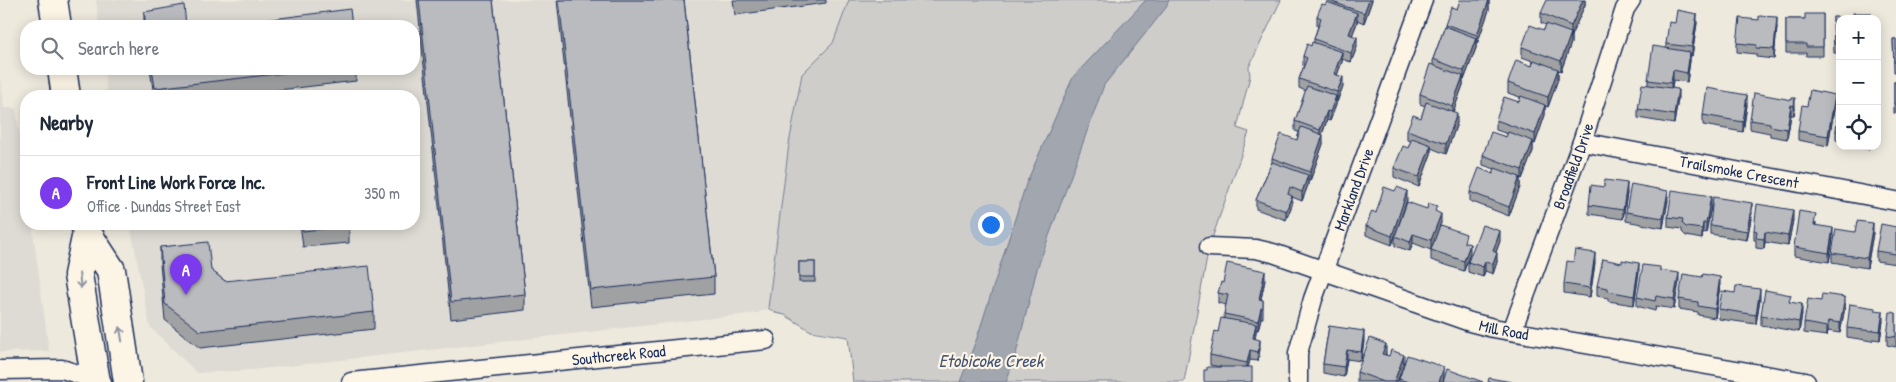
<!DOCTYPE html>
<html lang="en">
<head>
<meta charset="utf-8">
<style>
	:root { --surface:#fff; --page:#f2f2f3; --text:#1f2937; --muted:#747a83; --line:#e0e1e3; --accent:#7c3aed }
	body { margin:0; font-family:"Patrick Hand",sans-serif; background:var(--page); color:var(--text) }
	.controls { position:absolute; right:15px; top:15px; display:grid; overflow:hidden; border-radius:10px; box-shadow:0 2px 12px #0003 }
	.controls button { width:45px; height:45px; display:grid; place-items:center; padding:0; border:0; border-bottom:1px solid var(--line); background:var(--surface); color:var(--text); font:25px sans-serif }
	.you { position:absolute; left:990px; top:224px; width:18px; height:18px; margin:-12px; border:4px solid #fff; border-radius:50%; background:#1a73e8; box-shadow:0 0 0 8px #1a73e833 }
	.badge { display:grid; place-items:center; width:32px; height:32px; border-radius:50%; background:var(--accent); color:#fff; font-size:16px; font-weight:700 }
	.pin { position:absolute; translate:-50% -41px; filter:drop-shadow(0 1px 2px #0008) }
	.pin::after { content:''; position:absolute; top:26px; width:18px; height:15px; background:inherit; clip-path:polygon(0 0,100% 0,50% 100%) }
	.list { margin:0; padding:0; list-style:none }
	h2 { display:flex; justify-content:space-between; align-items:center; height:65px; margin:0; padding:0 20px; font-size:21px }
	h2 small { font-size:16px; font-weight:400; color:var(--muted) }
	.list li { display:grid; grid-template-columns:32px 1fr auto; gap:15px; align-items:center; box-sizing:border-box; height:75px; padding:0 20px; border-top:1px solid var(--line) }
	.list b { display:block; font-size:19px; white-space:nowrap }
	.list p { margin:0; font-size:16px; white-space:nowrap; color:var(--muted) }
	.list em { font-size:16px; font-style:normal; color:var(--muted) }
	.icon { flex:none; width:28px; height:28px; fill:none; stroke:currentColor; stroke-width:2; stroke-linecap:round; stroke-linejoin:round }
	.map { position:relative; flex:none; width:1896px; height:382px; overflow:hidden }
	.search { position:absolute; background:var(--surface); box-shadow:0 2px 12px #0003; left:20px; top:20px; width:400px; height:55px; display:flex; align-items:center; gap:12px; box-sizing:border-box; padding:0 18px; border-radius:20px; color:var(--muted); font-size:19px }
	.panel { position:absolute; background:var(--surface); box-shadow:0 2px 12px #0003; left:20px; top:90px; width:400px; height:140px; border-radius:20px }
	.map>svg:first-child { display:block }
	.built { fill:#dedbd4 }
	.green { fill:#cfcdca; stroke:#757e94 }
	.water { fill:#a2a7af; stroke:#6c778f }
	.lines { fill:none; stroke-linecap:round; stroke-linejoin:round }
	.street-casing { stroke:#1b2f5e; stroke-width:21 }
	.primary-casing { stroke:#1b2f5e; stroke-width:31 }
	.street { stroke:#fcf5e5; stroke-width:18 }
	.primary { stroke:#fcf5e5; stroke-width:28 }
	.wall { fill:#a0a1a3; stroke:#1b2f5e }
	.shaded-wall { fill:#828385; stroke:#1b2f5e }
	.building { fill:#babbbe; stroke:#1b2f5e }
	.oneway { stroke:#8c92a2 }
	.labels { text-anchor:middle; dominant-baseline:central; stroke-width:4.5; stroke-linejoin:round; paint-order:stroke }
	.street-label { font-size:16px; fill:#1b2f5e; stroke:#fcf5e5 }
	.water-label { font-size:18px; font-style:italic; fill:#445376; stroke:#fcf5e5 }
</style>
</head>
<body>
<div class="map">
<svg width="1896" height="382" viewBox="0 0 1896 382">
	<rect width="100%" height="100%" fill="#eee9dd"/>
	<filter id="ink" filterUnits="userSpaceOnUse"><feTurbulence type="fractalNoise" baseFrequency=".02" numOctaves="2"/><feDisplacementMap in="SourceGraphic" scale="10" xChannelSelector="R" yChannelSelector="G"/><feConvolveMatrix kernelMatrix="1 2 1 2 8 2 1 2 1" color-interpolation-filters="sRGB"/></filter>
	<g filter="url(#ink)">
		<g class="built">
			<path d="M 96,0 L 849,0 L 833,43 L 802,74 L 789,144 L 768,308 L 757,313 L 252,370 L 197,373 L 150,327 L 130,224 L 414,224 L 414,96 L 107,96 L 104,69 L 414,69 L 414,26 L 99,26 Z"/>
			<path d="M 0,77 L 4,108 L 16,108 L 26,183 L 26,224 L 32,224 L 49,351 L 0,352 Z"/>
		</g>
		<path class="green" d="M 849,0 L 1281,0 L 1249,67 L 1250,76 L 1237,128 L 1249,132 L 1209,247 L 1184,382 L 853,382 L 848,337 L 811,331 L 785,315 L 776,313 L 768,308 L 789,144 L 802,74 L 833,43 Z"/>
		<path class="water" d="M 1146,0 L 1169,0 L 1165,9 L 1104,85 L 1037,269 L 1016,354 L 1006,382 L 960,382 L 977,338 L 1026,184 L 1073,77 Z"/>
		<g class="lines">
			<g class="street-casing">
				<g id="street">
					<path id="s1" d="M 1582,142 L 1896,201"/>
					<path id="s2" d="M 1209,247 L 1256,249 L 1273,253 L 1470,322 L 1493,328 L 1806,382"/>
					<path id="s3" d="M 1512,331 L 1582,142 L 1625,9 L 1631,0"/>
					<path d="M 0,370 L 62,369 L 102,382"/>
					<path id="s4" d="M 351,382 L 766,340"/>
					<path id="s5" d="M 1298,382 L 1298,353 L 1313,299 L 1423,0"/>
				</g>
			</g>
			<g class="primary-casing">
				<g id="primary">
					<path d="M 53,0 L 57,26"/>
					<path d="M 62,69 L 66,96"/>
					<path d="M 85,224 L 87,233 L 78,275 L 96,382"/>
					<path d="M 87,233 L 111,270 L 128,382"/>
				</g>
			</g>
			<use href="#street" class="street"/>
			<use href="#primary" class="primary"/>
		</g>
		<g class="wall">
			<path d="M 417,0 L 493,0 L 525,294 L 525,310 L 451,319 Z"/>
			<path d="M 557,0 L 684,0 L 714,277 L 714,294 L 591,307 Z"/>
			<path d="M 733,0 L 826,0 L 826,3 L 735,15 Z"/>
			<path d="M 1327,0 L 1372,0 L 1364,23 L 1357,20 L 1357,23 L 1352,35 L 1357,47 L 1351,62 L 1342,59 L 1342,62 L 1337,75 L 1343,86 L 1337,102 L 1336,101 L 1336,105 L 1330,121 L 1327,120 L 1322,135 L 1323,144 L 1310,181 L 1308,181 L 1308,185 L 1302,201 L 1292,197 L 1292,205 L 1286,220 L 1256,209 L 1256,200 L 1272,162 L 1272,158 L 1297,140 L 1299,132 L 1295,131 L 1295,121 L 1306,91 L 1299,88 L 1299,79 L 1304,66 L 1303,66 L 1303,56 L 1314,43 L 1314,39 L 1318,26 L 1317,26 L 1317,16 L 1327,3 Z"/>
			<path d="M 1489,0 L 1489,10 L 1477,44 L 1476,44 L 1476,48 L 1464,80 L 1463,80 L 1463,85 L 1453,112 L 1457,123 L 1446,154 L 1431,148 L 1431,154 L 1419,187 L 1394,177 L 1394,168 L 1408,148 L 1411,141 L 1407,140 L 1407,130 L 1421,118 L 1425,106 L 1420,104 L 1420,94 L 1433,65 L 1433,59 L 1445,26 L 1445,24 L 1457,9 Z"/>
			<path d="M 1585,0 L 1585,5 L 1571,35 L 1571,43 L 1561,71 L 1558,70 L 1558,79 L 1548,107 L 1545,106 L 1545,115 L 1535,144 L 1533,143 L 1533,151 L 1522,179 L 1520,178 L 1520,187 L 1509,216 L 1470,201 L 1470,192 L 1493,174 L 1495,169 L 1483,165 L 1483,155 L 1506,137 L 1508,134 L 1496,130 L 1496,120 L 1519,102 L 1520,97 L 1508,93 L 1508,83 L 1532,66 L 1533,61 L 1522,57 L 1522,47 L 1544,30 L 1546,25 L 1541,23 L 1541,13 Z"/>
			<path d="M 144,12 L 186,26 L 144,26 Z"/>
			<path d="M 1823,14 L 1823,56 L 1806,56 L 1806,53 L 1786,53 L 1786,19 L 1805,19 Z"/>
			<path d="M 1833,17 L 1840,19 L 1840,53 L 1834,53 Z"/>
			<path d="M 1675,23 L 1697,23 L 1692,56 L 1690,56 L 1690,61 L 1687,82 L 1673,80 L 1672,88 L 1678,99 L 1674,124 L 1638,118 L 1638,109 L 1648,84 L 1648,80 L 1666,48 L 1666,44 Z"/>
			<path d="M 1777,27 L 1774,59 L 1756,57 L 1756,54 L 1737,52 L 1737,43 Z"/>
			<path d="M 1893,39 L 1896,39 L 1896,72 L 1894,72 Z"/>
			<path d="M 150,69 L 356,69 L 356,81 L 227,96 L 154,96 Z"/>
			<rect x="1894" y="82" width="2" height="31"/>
			<path d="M 1792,100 L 1795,108 L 1794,115 L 1791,115 L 1787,139 L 1770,136 L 1770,133 L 1750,129 L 1750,120 Z"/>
			<path d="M 1835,104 L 1828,146 L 1798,140 L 1798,131 Z"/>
			<path d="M 1747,105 L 1743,132 L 1703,125 L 1703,115 Z"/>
			<path d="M 1840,105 L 1840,141 L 1836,140 L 1836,131 Z"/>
			<path d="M 1853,146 L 1869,146 L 1869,149 L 1853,148 Z"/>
			<path d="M 1627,193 L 1623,219 L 1589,214 L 1589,205 Z"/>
			<path d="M 1407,200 L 1395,235 L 1437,212 L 1441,223 L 1431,250 L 1413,243 L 1410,251 L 1395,246 L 1395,237 L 1392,245 L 1366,235 L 1366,226 L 1376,213 Z"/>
			<path d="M 1668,200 L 1663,228 L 1626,221 L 1626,212 Z"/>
			<path d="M 1711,206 L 1706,233 L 1703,232 L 1702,239 L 1686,236 L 1682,232 L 1682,229 L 1668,227 L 1668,217 Z"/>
			<path d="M 1752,213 L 1747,240 L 1710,234 L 1710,225 Z"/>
			<path d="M 1793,220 L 1788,246 L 1765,242 L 1764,249 L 1756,248 L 1756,240 L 1754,240 L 1754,230 Z"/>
			<path d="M 1816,223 L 1816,226 L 1833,238 L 1829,262 L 1794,256 L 1794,247 Z"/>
			<path d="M 300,224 L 349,224 L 349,243 L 303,247 Z"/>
			<path d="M 1896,227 L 1896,264 L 1876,261 L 1876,251 Z"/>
			<path d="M 1873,233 L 1867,268 L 1832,262 L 1832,253 Z"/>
			<path d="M 1500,241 L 1496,252 L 1497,262 L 1493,274 L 1485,271 L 1483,277 L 1468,272 L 1468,262 Z"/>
			<path d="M 160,247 L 211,270 L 225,281 L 374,312 L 374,329 L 200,348 L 165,320 L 160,264 Z"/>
			<path d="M 1431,250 L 1470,253 L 1464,271 L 1431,260 Z"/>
			<rect x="799" y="262" width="16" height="20"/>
			<path d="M 1573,262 L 1595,263 L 1590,297 L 1564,293 L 1564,284 Z"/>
			<path d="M 1660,270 L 1679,282 L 1674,309 L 1656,306 L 1655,311 L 1637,306 L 1637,297 Z"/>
			<path d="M 1639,272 L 1634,305 L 1608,301 L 1608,298 L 1597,296 L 1597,286 Z"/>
			<path d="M 1265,280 L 1261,299 L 1263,300 L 1263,318 L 1261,318 L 1258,330 L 1256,330 L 1255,339 L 1260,349 L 1258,361 L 1250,360 L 1248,367 L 1207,370 L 1221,367 L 1210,365 L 1210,355 L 1218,332 L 1224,318 L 1224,314 L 1226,305 L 1218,303 L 1218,293 L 1223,283 Z"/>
			<path d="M 1720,286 L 1715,318 L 1698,315 L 1698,312 L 1679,309 L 1679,299 Z"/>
			<path d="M 1760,299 L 1756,324 L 1719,319 L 1719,309 Z"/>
			<path d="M 1791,302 L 1802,314 L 1799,332 L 1761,325 L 1761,315 Z"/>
			<path d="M 1845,307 L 1840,333 L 1828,331 L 1827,336 L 1804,333 L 1804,323 Z"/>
			<path d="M 1875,310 L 1883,321 L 1880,340 L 1873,339 L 1872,341 L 1847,337 L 1847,328 Z"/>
			<path d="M 1896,313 L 1896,347 L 1887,345 L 1887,336 Z"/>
			<path d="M 1329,326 L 1364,341 L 1361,361 L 1347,359 L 1344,377 L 1323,373 L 1323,364 Z"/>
			<path d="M 1386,353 L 1386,355 L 1404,364 L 1444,377 L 1443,382 L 1399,382 L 1399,379 L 1397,382 L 1357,382 L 1357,372 Z"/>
		</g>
		<g class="shaded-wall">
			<path d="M 1369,0 L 1372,0 L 1364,23 L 1364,13 Z"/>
			<path d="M 1489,0 L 1489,10 L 1477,44 L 1477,35 Z"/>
			<path d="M 1583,0 L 1585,0 L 1585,5 L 1571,36 L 1571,26 Z"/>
			<path d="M 1357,13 L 1357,23 L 1349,44 L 1349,34 Z"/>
			<path d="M 1697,14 L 1697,23 L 1692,56 L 1692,47 Z"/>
			<path d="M 1777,17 L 1777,27 L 1774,59 L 1774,49 Z"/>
			<path d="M 1571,33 L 1571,43 L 1561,71 L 1561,61 Z"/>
			<path d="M 1357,37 L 1357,47 L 1351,62 L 1351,53 Z"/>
			<path d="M 1476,38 L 1476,48 L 1464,80 L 1464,71 Z"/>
			<path d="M 1342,52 L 1342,62 L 1334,83 L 1334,74 Z"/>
			<path d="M 1690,52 L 1690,61 L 1687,82 L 1687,73 Z"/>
			<path d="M 1558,69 L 1558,79 L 1548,107 L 1548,97 Z"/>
			<path d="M 1673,70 L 1673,80 L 1671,93 L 1671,83 Z"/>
			<path d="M 1463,76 L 1463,85 L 1452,115 L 1452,106 Z"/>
			<path d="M 1343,77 L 1343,86 L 1337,102 L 1337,92 Z"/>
			<path d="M 1678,89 L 1678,99 L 1674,124 L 1674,115 Z"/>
			<path d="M 1747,95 L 1747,105 L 1743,132 L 1743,122 Z"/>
			<path d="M 1835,95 L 1835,104 L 1828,146 L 1828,136 Z"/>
			<path d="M 1336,96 L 1336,105 L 1330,121 L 1330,112 Z"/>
			<path d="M 1795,98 L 1795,108 L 1794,115 L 1794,106 Z"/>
			<path d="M 1545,105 L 1545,115 L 1535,144 L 1535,134 Z"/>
			<path d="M 1791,105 L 1791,115 L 1787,139 L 1787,129 Z"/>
			<path d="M 1327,111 L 1327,120 L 1320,140 L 1320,130 Z"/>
			<path d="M 1457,113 L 1457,123 L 1446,154 L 1446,144 Z"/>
			<path d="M 1323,135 L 1323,144 L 1310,181 L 1310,172 Z"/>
			<path d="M 1533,141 L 1533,151 L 1522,179 L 1522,170 Z"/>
			<path d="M 1431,145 L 1431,154 L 1419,187 L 1419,177 Z"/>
			<path d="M 1308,175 L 1308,185 L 1302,201 L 1302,192 Z"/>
			<path d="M 1520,177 L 1520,187 L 1509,216 L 1509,207 Z"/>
			<path d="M 1627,183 L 1627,193 L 1623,219 L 1623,210 Z"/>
			<path d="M 1407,191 L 1407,200 L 1392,245 L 1392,236 Z"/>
			<path d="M 1668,191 L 1668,200 L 1663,228 L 1663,218 Z"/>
			<path d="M 1292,196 L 1292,205 L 1286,220 L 1286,211 Z"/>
			<path d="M 1711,196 L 1711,206 L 1706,233 L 1706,223 Z"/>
			<path d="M 1752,203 L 1752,213 L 1747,240 L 1747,231 Z"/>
			<path d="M 1793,210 L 1793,220 L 1788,246 L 1788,236 Z"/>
			<path d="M 1441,214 L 1441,223 L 1431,250 L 1431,240 Z"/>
			<path d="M 1703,223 L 1703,232 L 1702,239 L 1702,229 Z"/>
			<path d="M 1873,223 L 1873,233 L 1867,268 L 1867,258 Z"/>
			<path d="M 1833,228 L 1833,238 L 1829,262 L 1829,253 Z"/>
			<path d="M 1500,231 L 1500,241 L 1493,261 L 1493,251 Z"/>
			<path d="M 1765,232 L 1765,242 L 1764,249 L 1764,239 Z"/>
			<path d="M 1413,234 L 1413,243 L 1410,251 L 1410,242 Z"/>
			<path d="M 1470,244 L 1470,253 L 1464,271 L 1464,261 Z"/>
			<path d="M 1497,253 L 1497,262 L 1493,274 L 1493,264 Z"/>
			<path d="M 1595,253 L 1595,263 L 1590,297 L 1590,288 Z"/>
			<path d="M 1485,262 L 1485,271 L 1483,277 L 1483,267 Z"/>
			<path d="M 1639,263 L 1639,272 L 1634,305 L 1634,296 Z"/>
			<path d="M 1265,271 L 1265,280 L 1259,308 L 1259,299 Z"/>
			<path d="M 1679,273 L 1679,282 L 1674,309 L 1674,299 Z"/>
			<path d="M 1720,277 L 1720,286 L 1715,318 L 1715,309 Z"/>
			<path d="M 1760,289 L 1760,299 L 1756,324 L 1756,315 Z"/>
			<path d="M 1845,297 L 1845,307 L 1840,333 L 1840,323 Z"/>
			<path d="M 1802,304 L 1802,314 L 1799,332 L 1799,322 Z"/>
			<path d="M 1261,308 L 1261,318 L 1258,330 L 1258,321 Z"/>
			<path d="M 1883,311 L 1883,321 L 1880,340 L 1880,331 Z"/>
			<path d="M 1828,321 L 1828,331 L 1827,336 L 1827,327 Z"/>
			<path d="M 1256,324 L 1256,333 L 1253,348 L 1253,338 Z"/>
			<path d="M 1364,331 L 1364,341 L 1361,361 L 1361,352 Z"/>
			<path d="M 1260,340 L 1260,349 L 1258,361 L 1258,352 Z"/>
			<path d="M 1386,344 L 1386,353 L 1382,363 L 1382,354 Z"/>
			<path d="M 1250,350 L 1250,360 L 1247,372 L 1247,363 Z"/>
			<path d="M 1347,350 L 1347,359 L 1344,377 L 1344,367 Z"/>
			<path d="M 1404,355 L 1404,364 L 1397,382 L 1394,382 Z"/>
			<path d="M 1444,367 L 1444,377 L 1443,382 L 1439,382 Z"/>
		</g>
		<g class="building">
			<path d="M 419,0 L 493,0 L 525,294 L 451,302 Z"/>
			<path d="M 559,0 L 684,0 L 714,277 L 591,290 Z"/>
			<path d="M 1327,0 L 1369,0 L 1364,13 Z"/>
			<path d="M 1460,0 L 1489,0 L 1477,35 L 1445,24 L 1451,7 L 1457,9 Z"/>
			<path d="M 1547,0 L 1583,0 L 1571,26 L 1541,13 Z"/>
			<path d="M 1327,2 L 1357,13 L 1349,34 L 1357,37 L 1351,53 L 1314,39 L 1321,18 L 1317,16 L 1322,4 L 1325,5 Z"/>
			<path d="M 184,5 L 186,26 L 146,26 L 144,12 Z"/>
			<path d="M 350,9 L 352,26 L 218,26 Z"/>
			<path d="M 1677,10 L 1697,14 L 1692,47 L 1666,44 L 1669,22 L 1675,23 Z"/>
			<path d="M 1853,13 L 1871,13 L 1871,19 L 1840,19 L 1840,43 L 1834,43 L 1833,17 L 1853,17 Z"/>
			<path d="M 1805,14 L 1823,14 L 1823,47 L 1806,47 L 1806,44 L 1786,44 L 1786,19 L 1805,19 Z"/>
			<path d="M 1759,16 L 1777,17 L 1774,49 L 1756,48 L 1757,45 L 1737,43 L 1740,18 L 1759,20 Z"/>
			<path d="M 1546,24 L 1571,33 L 1561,61 L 1522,47 L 1530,25 L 1544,30 Z"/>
			<path d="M 1445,26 L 1476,38 L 1464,71 L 1433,59 Z"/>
			<path d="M 1893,39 L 1896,39 L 1896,62 L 1894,62 Z"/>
			<path d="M 1312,42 L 1342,52 L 1334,74 L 1343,77 L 1337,92 L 1299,79 L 1307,58 L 1303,56 L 1307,44 L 1311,46 Z"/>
			<path d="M 1653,46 L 1690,52 L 1687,73 L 1673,70 L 1671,83 L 1648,80 Z"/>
			<path d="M 1516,60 L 1532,66 L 1534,60 L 1558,69 L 1548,97 L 1508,83 Z"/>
			<path d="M 1430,64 L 1463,76 L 1452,106 L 1420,94 Z"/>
			<path d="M 152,69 L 319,69 L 155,88 Z"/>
			<rect x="1894" y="82" width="2" height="22"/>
			<path d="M 1642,84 L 1678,89 L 1674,115 L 1638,109 Z"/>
			<path d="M 1307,86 L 1336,96 L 1330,112 L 1327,111 L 1320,130 L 1295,121 Z"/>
			<path d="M 1707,88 L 1747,95 L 1743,122 L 1703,115 Z"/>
			<path d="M 1810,90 L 1835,95 L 1828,136 L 1798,131 L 1802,105 L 1807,106 Z"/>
			<path d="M 1754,93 L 1792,100 L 1792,98 L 1795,98 L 1794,106 L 1791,105 L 1787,129 L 1770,126 L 1770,123 L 1750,120 Z"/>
			<path d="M 1521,96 L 1545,105 L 1535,134 L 1496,120 L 1504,97 L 1519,102 Z"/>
			<path d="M 1426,102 L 1457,113 L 1446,144 L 1407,130 L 1413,115 L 1421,118 Z"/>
			<path d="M 1838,105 L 1840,105 L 1840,131 L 1836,131 Z"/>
			<path d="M 1301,127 L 1323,135 L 1310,172 L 1272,158 L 1281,134 L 1297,140 Z"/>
			<path d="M 1491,132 L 1506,137 L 1508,132 L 1533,141 L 1522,170 L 1483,155 Z"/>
			<path d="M 1412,138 L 1431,145 L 1419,177 L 1394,168 L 1403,146 L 1408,148 Z"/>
			<path d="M 1272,162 L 1308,175 L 1302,192 L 1290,187 L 1288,194 L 1292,196 L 1286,211 L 1256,200 Z"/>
			<path d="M 1479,168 L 1493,174 L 1495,168 L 1520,177 L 1509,207 L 1470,192 Z"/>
			<path d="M 1605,180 L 1627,183 L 1623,210 L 1589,205 L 1591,185 L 1604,187 Z"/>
			<path d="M 1631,184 L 1668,191 L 1663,218 L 1626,212 Z"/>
			<path d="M 1384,187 L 1395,191 L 1397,187 L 1407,191 L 1392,236 L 1366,226 L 1372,211 L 1376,213 Z"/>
			<path d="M 1672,190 L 1711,196 L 1706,223 L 1703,223 L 1702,229 L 1686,227 L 1682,223 L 1683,219 L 1668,217 Z"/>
			<path d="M 1713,197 L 1752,203 L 1747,231 L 1710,225 Z"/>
			<path d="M 1407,202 L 1427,209 L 1428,203 L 1437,206 L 1435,211 L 1441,214 L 1431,240 L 1413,234 L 1410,242 L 1395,236 Z"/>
			<path d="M 1757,204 L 1793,210 L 1788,236 L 1765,232 L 1764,239 L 1756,238 L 1757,231 L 1754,230 Z"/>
			<path d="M 1799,211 L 1816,214 L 1814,225 L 1833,228 L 1829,253 L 1794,247 Z"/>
			<path d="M 1857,221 L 1873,223 L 1867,258 L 1832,253 L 1836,229 L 1855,232 Z"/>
			<path d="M 302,224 L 349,224 L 349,226 L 303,231 Z"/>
			<path d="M 1881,224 L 1896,227 L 1896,254 L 1876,251 Z"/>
			<path d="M 1440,225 L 1466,234 L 1464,242 L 1470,244 L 1464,261 L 1431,250 Z"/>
			<path d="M 1482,225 L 1500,231 L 1493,251 L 1497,253 L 1493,264 L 1485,262 L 1483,267 L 1468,262 Z"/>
			<path d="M 208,242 L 211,270 L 225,281 L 369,266 L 374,312 L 200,331 L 165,304 L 160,247 Z"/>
			<path d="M 1575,250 L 1595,253 L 1590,288 L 1564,284 L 1567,261 L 1573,262 Z"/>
			<path d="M 1603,259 L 1622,263 L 1622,260 L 1639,263 L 1634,296 L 1608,291 L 1608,288 L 1597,286 Z"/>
			<rect x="799" y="262" width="16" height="15"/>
			<path d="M 1227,263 L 1265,271 L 1259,299 L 1263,300 L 1263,308 L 1261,308 L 1258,321 L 1224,314 L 1228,295 L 1218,293 L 1221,282 L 1223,283 Z"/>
			<path d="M 1643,265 L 1660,267 L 1660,270 L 1679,273 L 1674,299 L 1656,296 L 1655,301 L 1637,297 Z"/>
			<path d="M 1683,274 L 1702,277 L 1703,274 L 1720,277 L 1715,309 L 1698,306 L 1698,302 L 1679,299 Z"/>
			<path d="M 1736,286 L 1760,289 L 1756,315 L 1719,309 L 1722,291 L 1735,293 Z"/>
			<path d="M 1765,290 L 1791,295 L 1789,302 L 1802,304 L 1799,322 L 1761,315 Z"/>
			<path d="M 1822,294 L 1845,297 L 1840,323 L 1828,321 L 1827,327 L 1804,323 L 1808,299 L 1821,301 Z"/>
			<path d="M 1850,304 L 1875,308 L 1875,310 L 1883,311 L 1880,331 L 1873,330 L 1872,331 L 1847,328 Z"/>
			<path d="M 1890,312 L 1896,313 L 1896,337 L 1887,336 Z"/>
			<path d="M 1221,318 L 1256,324 L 1253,338 L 1260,340 L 1258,352 L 1250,350 L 1247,363 L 1210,355 L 1215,331 L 1218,332 Z"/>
			<path d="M 1329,326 L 1364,331 L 1361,352 L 1347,350 L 1344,367 L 1323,364 Z"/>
			<path d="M 1370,338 L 1386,344 L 1382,354 L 1389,356 L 1391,350 L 1404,355 L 1394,382 L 1384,382 L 1357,372 Z"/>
			<path d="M 1407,355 L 1444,367 L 1439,382 L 1408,382 L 1399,379 Z"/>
			<path d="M 1207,367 L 1252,367 L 1252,382 L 1204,382 L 1204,370 L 1207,370 Z"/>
			<path d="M 1447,369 L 1483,382 L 1443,382 Z"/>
			<path d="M 1489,378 L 1512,382 L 1488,382 Z"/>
		</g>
		<defs><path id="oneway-shaft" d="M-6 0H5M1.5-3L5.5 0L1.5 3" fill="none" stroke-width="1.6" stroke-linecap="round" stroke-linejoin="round" transform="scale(1.25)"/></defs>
		<g class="oneway">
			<use href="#oneway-shaft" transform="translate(80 281) rotate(83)"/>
			<use href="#oneway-shaft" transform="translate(121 334) rotate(-99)"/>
		</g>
	</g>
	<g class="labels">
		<g class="street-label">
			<text stroke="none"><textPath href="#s3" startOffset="176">Broadfield Drive</textPath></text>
			<text stroke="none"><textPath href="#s1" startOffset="160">Trailsmoke Crescent</textPath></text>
			<text stroke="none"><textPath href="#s5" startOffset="202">Markland Drive</textPath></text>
			<text stroke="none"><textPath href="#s2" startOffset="308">Mill Road</textPath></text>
			<text stroke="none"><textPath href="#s4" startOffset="269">Southcreek Road</textPath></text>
		</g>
		<g class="water-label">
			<text x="991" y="360">Etobicoke Creek</text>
		</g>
	</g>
</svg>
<div class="controls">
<button>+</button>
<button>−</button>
<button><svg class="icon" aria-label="locate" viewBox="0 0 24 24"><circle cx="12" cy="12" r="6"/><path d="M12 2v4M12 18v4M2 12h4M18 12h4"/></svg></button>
</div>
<div class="you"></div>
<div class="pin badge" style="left:186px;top:295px">A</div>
<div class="search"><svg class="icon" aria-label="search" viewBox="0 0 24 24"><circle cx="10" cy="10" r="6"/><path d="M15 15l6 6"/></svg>Search here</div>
<section class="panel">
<h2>Nearby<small></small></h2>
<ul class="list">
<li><span class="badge">A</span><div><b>Front Line Work Force Inc.</b><p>Office · Dundas Street East</p></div><em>350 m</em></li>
</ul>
</section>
</div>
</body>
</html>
